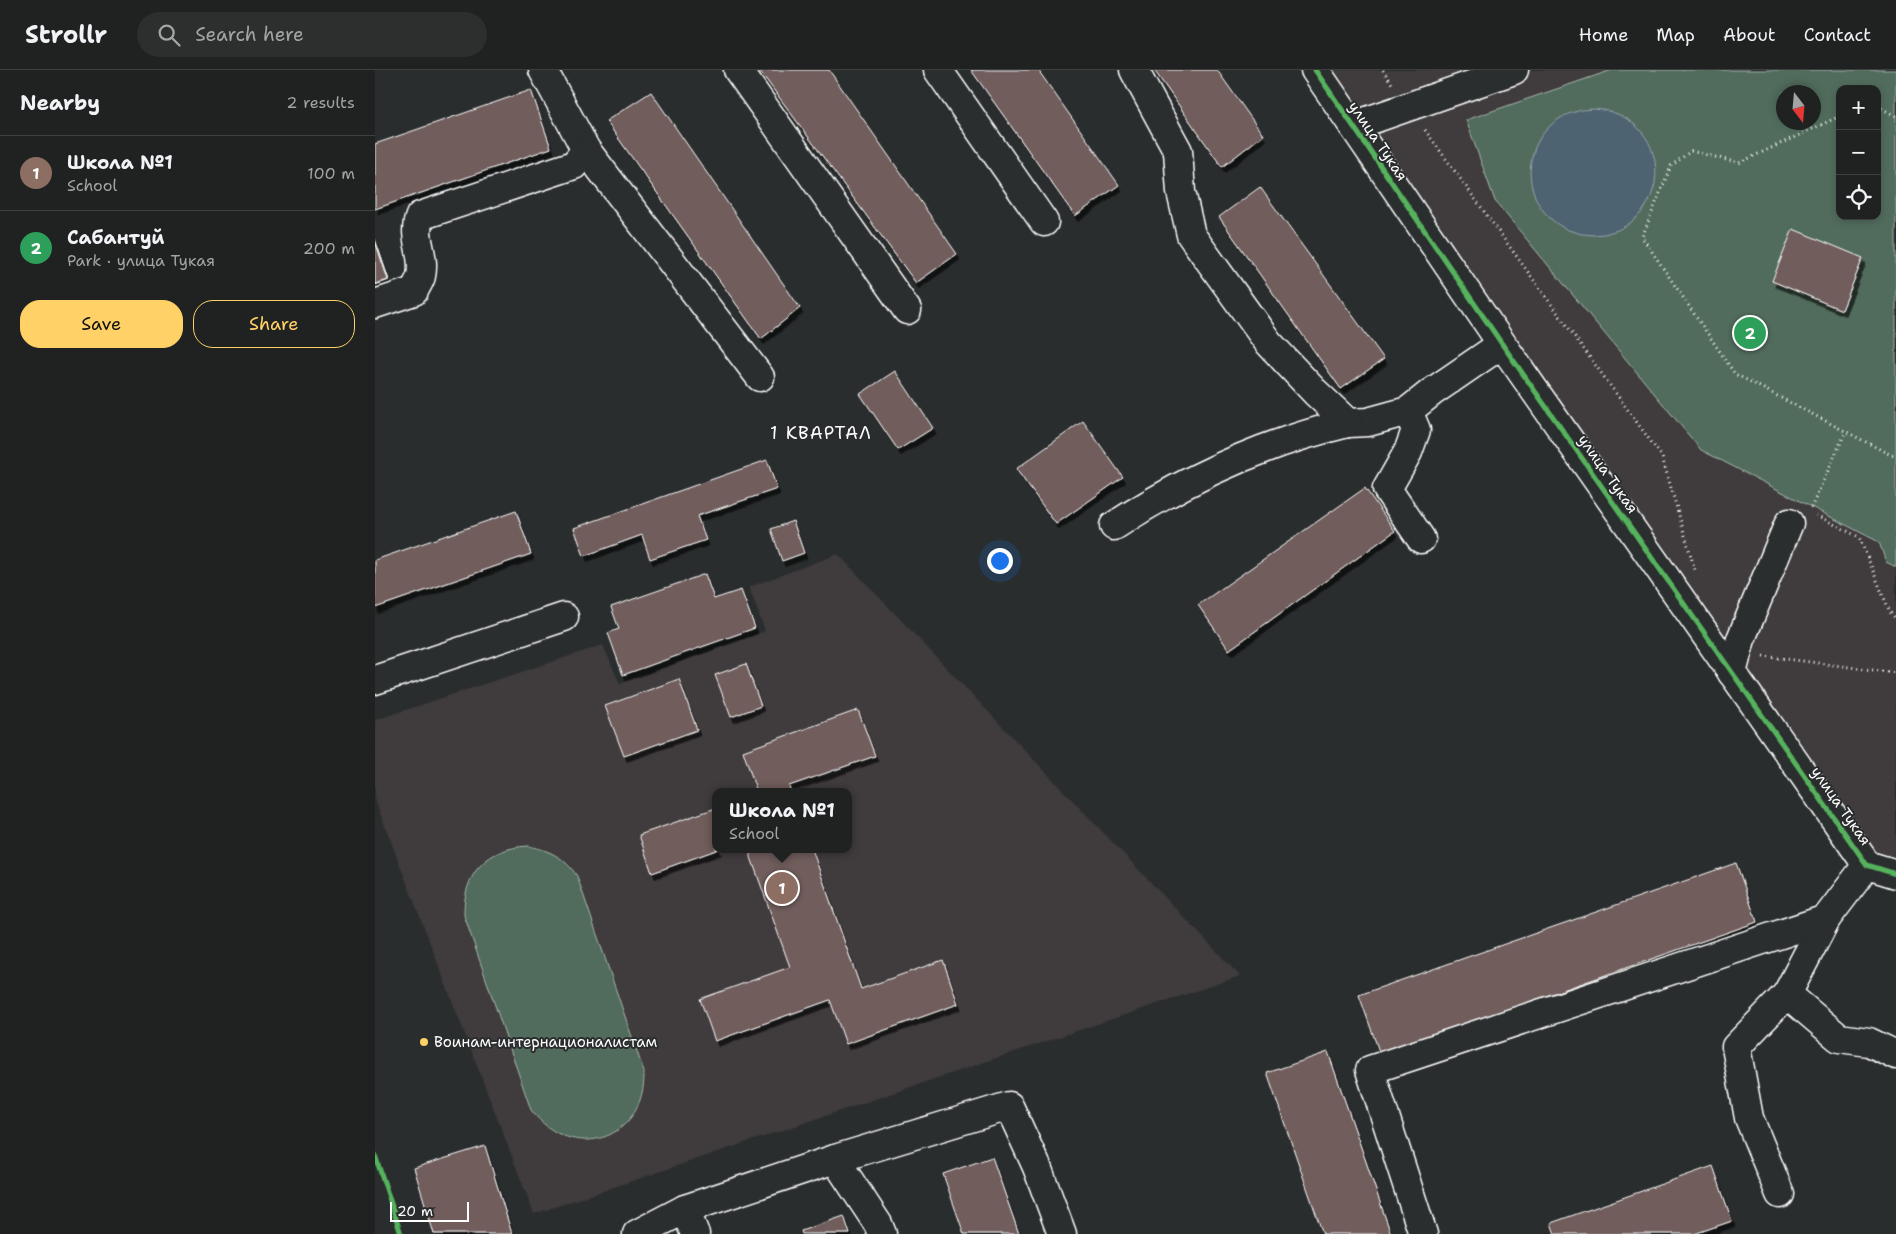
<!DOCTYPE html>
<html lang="en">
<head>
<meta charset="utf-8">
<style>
	:root { --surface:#202222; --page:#2d2f2f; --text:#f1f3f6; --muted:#a2a4a5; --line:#3d3f40; --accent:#ffd166 }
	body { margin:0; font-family:"Shantell Sans",sans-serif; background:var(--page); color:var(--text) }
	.controls { position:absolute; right:15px; top:15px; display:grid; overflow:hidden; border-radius:10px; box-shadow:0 2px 8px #0003 }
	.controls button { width:45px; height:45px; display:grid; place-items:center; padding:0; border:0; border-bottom:1px solid var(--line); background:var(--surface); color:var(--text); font:25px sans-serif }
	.compass { position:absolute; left:1401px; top:15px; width:45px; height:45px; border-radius:50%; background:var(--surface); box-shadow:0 2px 8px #0003; rotate:164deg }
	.scale { position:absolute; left:15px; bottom:12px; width:79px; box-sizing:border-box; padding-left:5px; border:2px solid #fff; border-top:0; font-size:14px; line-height:18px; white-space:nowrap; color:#fff; -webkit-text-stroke:4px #2a2d2e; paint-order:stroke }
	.you { position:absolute; left:624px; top:490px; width:18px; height:18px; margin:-12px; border:4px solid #fff; border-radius:50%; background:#1a73e8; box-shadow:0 0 0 8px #1a73e833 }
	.badge { display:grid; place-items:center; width:32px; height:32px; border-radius:50%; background:var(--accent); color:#fff; font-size:16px; font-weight:700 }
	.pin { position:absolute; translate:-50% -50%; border:2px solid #fff; box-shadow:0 1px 5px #0006 }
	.popup { position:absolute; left:337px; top:718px; width:140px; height:65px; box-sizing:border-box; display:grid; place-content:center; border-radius:10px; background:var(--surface); filter:drop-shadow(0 1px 4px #0005); font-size:16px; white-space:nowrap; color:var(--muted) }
	.popup b { font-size:19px; color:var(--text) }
	.popup::after { content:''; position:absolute; left:50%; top:100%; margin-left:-10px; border:10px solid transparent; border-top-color:var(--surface) }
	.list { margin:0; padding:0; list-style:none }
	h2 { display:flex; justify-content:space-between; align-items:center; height:65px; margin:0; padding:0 20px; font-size:21px }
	h2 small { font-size:16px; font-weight:400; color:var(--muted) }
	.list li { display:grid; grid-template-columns:32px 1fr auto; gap:15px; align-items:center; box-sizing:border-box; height:75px; padding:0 20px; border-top:1px solid var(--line) }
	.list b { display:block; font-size:19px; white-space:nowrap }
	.list p { margin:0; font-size:16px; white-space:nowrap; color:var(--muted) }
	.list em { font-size:16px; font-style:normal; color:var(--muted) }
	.actions { display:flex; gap:10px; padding:15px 20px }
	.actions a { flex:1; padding:11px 0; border:1px solid var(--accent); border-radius:20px; text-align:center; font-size:18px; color:var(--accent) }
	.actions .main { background:var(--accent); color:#111 }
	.icon { flex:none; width:28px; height:28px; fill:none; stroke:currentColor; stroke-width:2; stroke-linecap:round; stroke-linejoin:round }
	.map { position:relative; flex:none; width:1521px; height:1164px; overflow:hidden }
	header { display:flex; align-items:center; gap:30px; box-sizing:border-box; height:70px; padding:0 25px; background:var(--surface); border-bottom:1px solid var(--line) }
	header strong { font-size:24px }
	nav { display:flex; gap:28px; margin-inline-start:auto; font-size:18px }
	.search { width:350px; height:45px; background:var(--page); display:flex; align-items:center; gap:12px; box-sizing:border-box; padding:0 18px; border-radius:28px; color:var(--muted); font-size:19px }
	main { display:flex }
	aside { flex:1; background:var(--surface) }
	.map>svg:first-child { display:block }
	.built { fill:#3f3b3c; fill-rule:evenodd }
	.green { fill:#516c5c; stroke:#a8b6ae; fill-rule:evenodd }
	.water { fill:#4e6371; stroke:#95a1aa }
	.building { fill:#705d5c; stroke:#fff; filter:url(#shadow) }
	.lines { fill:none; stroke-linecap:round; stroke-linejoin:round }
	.minor-casing { stroke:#fff; stroke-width:31 }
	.path { stroke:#fff; stroke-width:3; stroke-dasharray:1 4; stroke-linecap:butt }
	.minor { stroke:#2a2d2e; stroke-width:28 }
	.cycleway-casing { stroke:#2a2d2e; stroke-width:8 }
	.cycleway { stroke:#56b35d; stroke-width:5 }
	.poi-dot { fill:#ffd166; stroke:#2a2d2e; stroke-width:2 }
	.labels { text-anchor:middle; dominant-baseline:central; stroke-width:4; stroke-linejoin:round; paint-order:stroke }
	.street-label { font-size:15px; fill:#fff; stroke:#2a2d2e }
	.poi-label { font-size:15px; fill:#fff; stroke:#2a2d2e; text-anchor:start }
	.quarter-label { font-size:18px; letter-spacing:1px; fill:#fff; stroke:#2a2d2e }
</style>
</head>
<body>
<header>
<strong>Strollr</strong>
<div class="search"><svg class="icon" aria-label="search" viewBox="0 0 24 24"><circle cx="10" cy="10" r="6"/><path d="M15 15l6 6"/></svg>Search here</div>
<nav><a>Home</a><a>Map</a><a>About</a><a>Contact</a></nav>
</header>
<main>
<aside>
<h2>Nearby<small>2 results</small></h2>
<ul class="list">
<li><span class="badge" style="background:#8d6e63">1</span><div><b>Школа №1</b><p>School</p></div><em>100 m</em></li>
<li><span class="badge" style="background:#2e9e5b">2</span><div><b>Сабантуй</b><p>Park · улица Тукая</p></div><em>200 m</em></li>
</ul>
<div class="actions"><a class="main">Save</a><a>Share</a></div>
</aside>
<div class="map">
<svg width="1521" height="1164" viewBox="0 0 1521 1164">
	<defs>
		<filter id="shadow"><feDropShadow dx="3" dy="5.5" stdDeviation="0" flood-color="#0009"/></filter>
	</defs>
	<rect width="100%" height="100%" fill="#2a2d2e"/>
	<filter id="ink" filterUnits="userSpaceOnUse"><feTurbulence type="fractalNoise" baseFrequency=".02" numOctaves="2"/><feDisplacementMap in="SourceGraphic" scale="10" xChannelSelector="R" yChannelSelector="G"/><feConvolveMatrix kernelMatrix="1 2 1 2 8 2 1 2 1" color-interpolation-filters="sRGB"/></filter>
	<g filter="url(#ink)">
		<g class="built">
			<path d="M 953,0 L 1521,0 L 1521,799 L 1499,788 ZM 1465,19 L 1502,19 L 1502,146 L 1465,146 ZM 1408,22 L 1438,22 L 1438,52 L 1408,52 Z"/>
			<path d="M 463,484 L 865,906 L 159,1144 L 0,730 L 0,650 L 228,575 L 245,614 L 390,561 L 374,517 ZM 341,722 L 473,722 L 473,779 L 341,779 Z"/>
		</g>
		<g class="green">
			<path d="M 1237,0 L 1521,0 L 1521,497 L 1511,492 L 1504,472 L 1326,380 L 1120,131 L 1091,50 ZM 1465,19 L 1502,19 L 1502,146 L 1465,146 ZM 1408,22 L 1438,22 L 1438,52 L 1408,52 Z"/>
			<path d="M 153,776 C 175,780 190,788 202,806 L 269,1002 C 271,1070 197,1095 156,1040 L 89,845 C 88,803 112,778 153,776 Z"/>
		</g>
		<circle class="water" cx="1218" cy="102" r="63"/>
		<g class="building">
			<path d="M 384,0 L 454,0 L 582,184 L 541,213 Z"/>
			<path d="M 596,0 L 663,0 L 744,115 L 700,146 Z"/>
			<path d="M 779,0 L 842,0 L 888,65 L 847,97 Z"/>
			<path d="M 156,20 L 176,78 L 0,139 L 0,74 Z"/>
			<path d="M 276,22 L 425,238 L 386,269 L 231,51 Z"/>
			<path d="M 885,117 L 1009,289 L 966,319 L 844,147 Z"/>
			<path d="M 1418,159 L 1488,188 L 1467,240 L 1397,211 Z"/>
			<path d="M 0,169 L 14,210 L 0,215 Z"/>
			<path d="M 0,171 L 13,210 L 0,214 Z"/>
			<path d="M 520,301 L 558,358 L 523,380 L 485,324 Z"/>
			<path d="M 708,351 L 748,407 L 681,454 L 641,399 Z"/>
			<path d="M 392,390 L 402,419 L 322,446 L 331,470 L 275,489 L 267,465 L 209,486 L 199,458 Z"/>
			<path d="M 990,418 L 1020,461 L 854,580 L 823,535 Z"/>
			<path d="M 141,441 L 156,484 L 0,538 L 0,490 Z"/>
			<path d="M 418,451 L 429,483 L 407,491 L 396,459 Z"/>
			<path d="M 330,504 L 339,529 L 366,520 L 380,558 L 248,605 L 233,563 L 244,559 L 236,537 Z"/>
			<path d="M 371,594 L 386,636 L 356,647 L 340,605 Z"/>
			<path d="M 304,609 L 322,660 L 249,686 L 230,636 Z"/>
			<path d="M 483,640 L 500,686 L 414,716 L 416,722 L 382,722 L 368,681 Z"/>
			<path d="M 341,738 L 341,779 L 344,779 L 277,803 L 264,765 Z"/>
			<path d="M 373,779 L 437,779 L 486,919 L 568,890 L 583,934 L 471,974 L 455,930 L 340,971 L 325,929 L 415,897 Z"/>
			<path d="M 1361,793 L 1382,852 L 1005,984 L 984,925 Z"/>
			<path d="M 953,982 L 1016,1164 L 948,1164 L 892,1003 Z"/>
			<path d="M 110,1076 L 137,1164 L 59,1164 L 39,1098 Z"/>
			<path d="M 617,1087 L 644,1164 L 589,1164 L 568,1104 Z"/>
			<path d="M 1338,1096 L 1357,1151 L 1319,1164 L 1180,1164 L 1176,1153 Z"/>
			<path d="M 469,1146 L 475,1164 L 427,1164 L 426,1161 Z"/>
		</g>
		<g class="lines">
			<g class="minor-casing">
				<g id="minor">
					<path d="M 168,0 L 211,80 L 385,307"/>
					<path d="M 363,0 L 532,240"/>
					<path d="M 563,0 L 669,152"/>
					<path d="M 759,0 L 803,81 L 806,122 L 816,165 L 893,272 L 940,322 L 973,353 L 993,352 L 1033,341 L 1057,322 L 1127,274"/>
					<path d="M 940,0 L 1127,274 L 1492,795 L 1521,804"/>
					<path d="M 978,56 L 1139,0"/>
					<path d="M 0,234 L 39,221 C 41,216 45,211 46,206 C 51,184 36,167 45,146 L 199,95 L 211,80"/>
					<path d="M 1033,341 L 1041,360 L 1033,382 L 1012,419 L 1046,469"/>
					<path d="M 739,456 C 810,409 890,373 973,353"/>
					<path d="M 1357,603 L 1366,569 L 1414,453"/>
					<path d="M 0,610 L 189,547"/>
					<path d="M 1492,795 L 1451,849 L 1412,924 L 1464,968 L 1494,972 L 1521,985"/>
					<path d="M 460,1089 L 503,1154 L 507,1164"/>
					<path d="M 1405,1124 L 1374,1048 L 1361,977 L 1412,924"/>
					<path d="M 310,1139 L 320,1164"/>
					<path d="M 262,1164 L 310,1139 L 460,1089 L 634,1036 L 662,1097 L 687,1164"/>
					<path d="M 1048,1164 L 995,1000 L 1451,849"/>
				</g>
			</g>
			<g class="path">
				<path d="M 1008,0 L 1017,14"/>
				<path d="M 1502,36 L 1521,46"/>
				<path d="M 1465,46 L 1364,93 L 1316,81 L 1296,96 L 1267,167 L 1360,304 L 1516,385 L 1521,386"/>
				<path d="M 1050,60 L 1287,387 L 1320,500"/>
				<path d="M 1436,438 L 1471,361"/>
				<path d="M 1441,445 L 1484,467 L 1515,542 L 1521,549"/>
				<path d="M 1388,586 L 1521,603"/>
				<path d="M 0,1085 L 26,1164"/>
			</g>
			<use href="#minor" class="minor"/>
			<g class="cycleway-casing">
				<g id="cycleway">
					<path d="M 940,0 L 1127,274 L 1492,795 L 1521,804"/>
					<path d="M 0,1085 L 26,1164"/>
				</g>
			</g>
			<use href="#cycleway" class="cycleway"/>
		</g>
	</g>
	<circle class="poi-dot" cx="49" cy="972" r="5"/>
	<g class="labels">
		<g class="street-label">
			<text transform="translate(1003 71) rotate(56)">улица Тукая</text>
			<text transform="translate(1233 404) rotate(55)">улица Тукая</text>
			<text transform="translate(1466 736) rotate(55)">улица Тукая</text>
		</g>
		<g class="poi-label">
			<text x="59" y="972">Воинам-интернационалистам</text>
		</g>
		<g class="quarter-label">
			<text x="446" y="363">1 КВАРТАЛ</text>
		</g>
	</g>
</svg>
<div class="controls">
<button>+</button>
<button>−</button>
<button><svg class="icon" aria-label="locate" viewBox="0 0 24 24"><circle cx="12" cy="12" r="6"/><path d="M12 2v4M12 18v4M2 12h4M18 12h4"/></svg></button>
</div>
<svg class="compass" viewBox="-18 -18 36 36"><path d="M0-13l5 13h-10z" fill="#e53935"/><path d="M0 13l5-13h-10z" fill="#a2a4a5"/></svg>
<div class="scale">20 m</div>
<div class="you"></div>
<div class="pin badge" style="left:407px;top:818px;background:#8d6e63">1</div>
<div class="popup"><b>Школа №1</b>School</div>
<div class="pin badge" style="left:1375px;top:263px;background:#2e9e5b">2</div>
</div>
</main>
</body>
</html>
